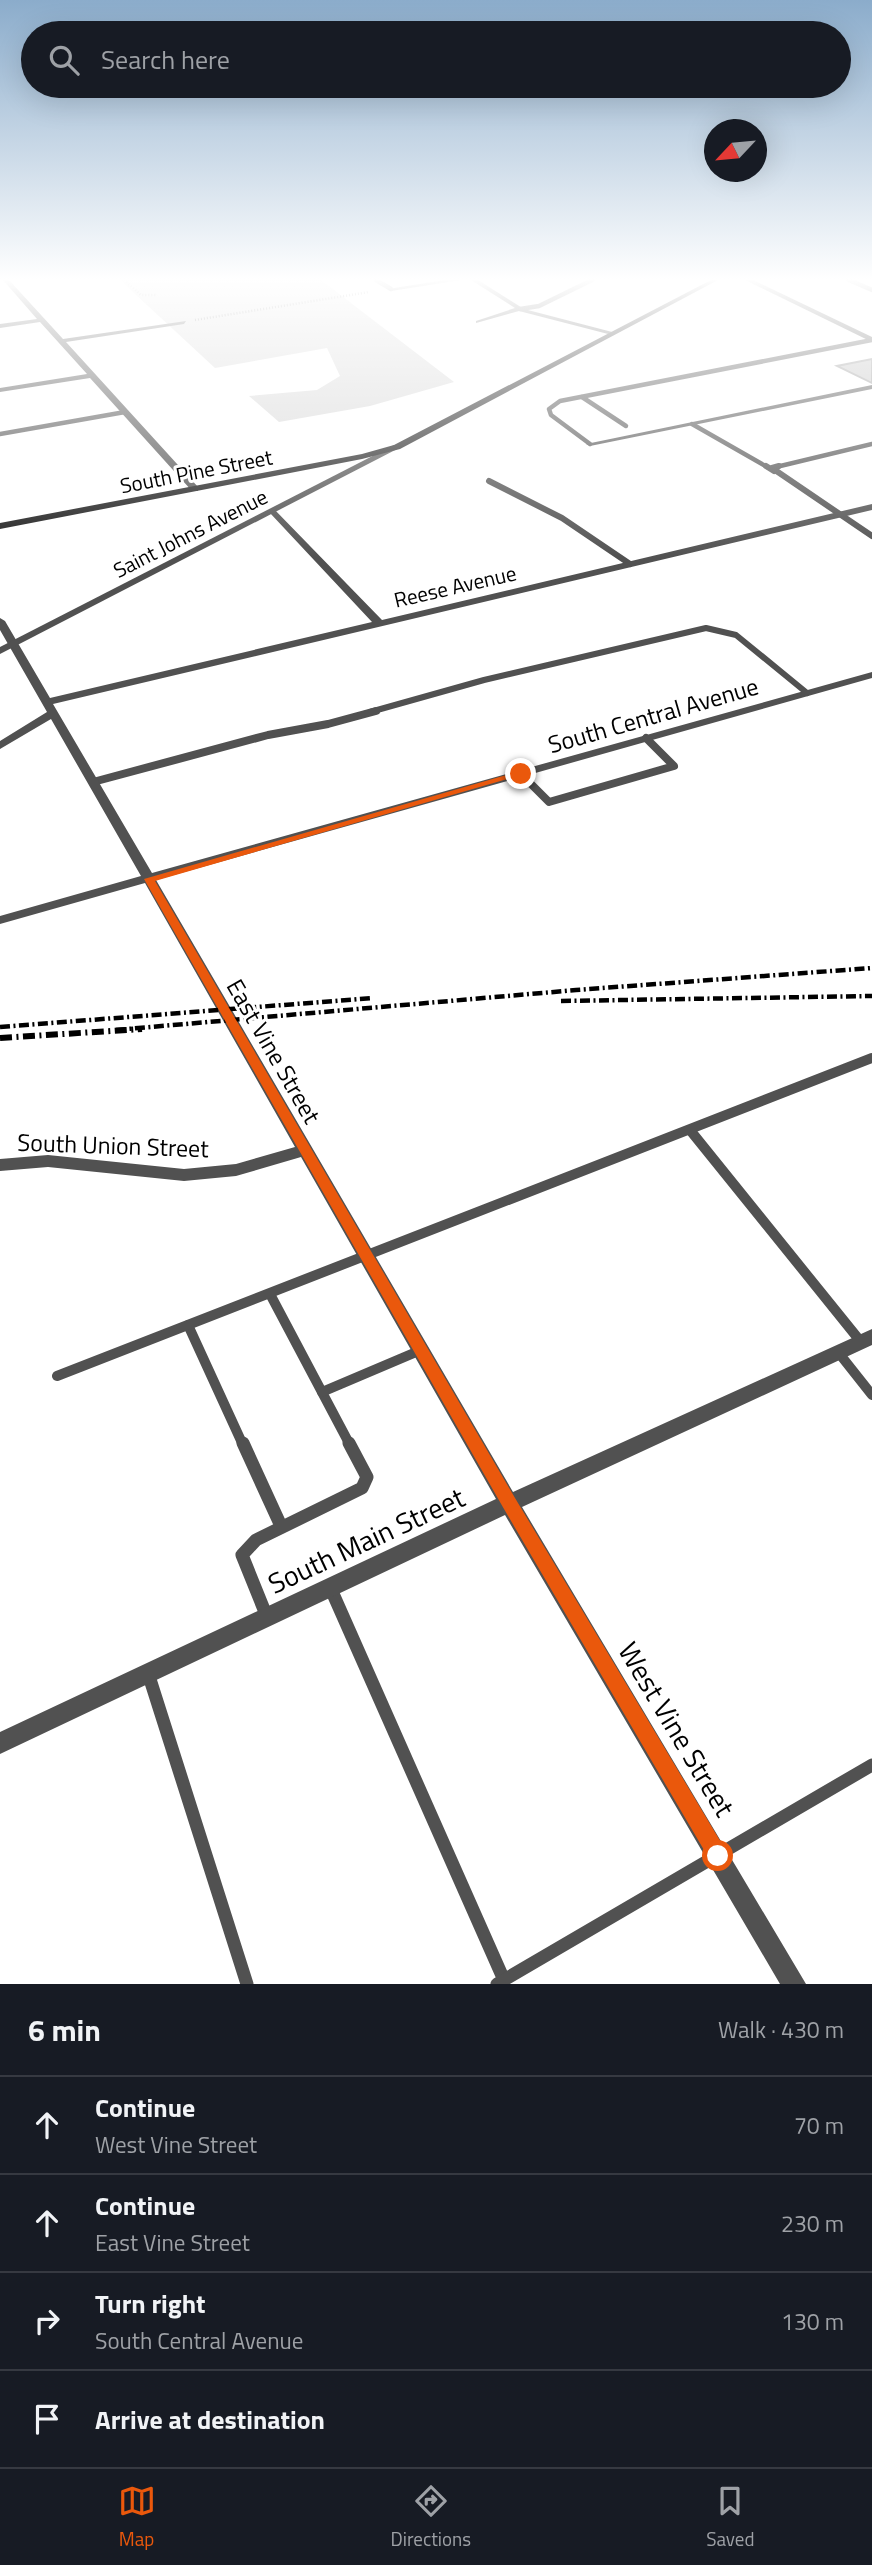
<!DOCTYPE html>
<html lang="en">
<head>
<meta charset="utf-8">
<style>
	:root { --surface:#171b24; --page:#242831; --text:#f1f3f6; --muted:#9ea1a6; --line:#363941; --accent:#ea580c }
	body { margin:0; font-family:"Titillium Web",sans-serif; background:var(--page); color:var(--text) }
	.compass { position:absolute; left:704px; top:119px; width:63px; height:63px; border-radius:50%; background:var(--surface); box-shadow:0 7px 28px #0002; rotate:244deg }
	.stop { position:absolute; width:21px; height:21px; margin:-16px; border:5px solid #ea580c; border-radius:50%; background:#fff }
	.stop.end { background:#ea580c; border-color:#fff; box-shadow:0 2px 7px #0008 }
	.list { margin:0; padding:0; list-style:none }
	h2 { display:flex; justify-content:space-between; align-items:center; height:91px; margin:0; padding:0 28px; font-size:30px }
	h2 small { font-size:23px; font-weight:400; color:var(--muted) }
	.list li { display:grid; grid-template-columns:46px 1fr auto; gap:21px; align-items:center; box-sizing:border-box; height:98px; padding:0 28px; border-top:2px solid var(--line) }
	.list b { display:block; font-size:26px; white-space:nowrap }
	.list p { margin:0; font-size:23px; white-space:nowrap; color:var(--muted) }
	.list em { font-size:23px; font-style:normal; color:var(--muted) }
	.icon { flex:none; width:38px; height:38px; fill:none; stroke:currentColor; stroke-width:2; stroke-linecap:round; stroke-linejoin:round }
	.map { position:relative; flex:none; width:872px; height:1984px; overflow:hidden }
	.search { position:absolute; background:var(--surface); box-shadow:0 7px 28px #0002; left:21px; right:21px; top:21px; height:77px; display:flex; align-items:center; gap:18px; box-sizing:border-box; padding:0 24px; border-radius:38px; color:var(--muted); font-size:26px }
	.sheet { height:483px; background:var(--surface) }
	nav { display:flex; justify-content:space-around; align-items:center; box-sizing:border-box; height:98px; border-top:2px solid var(--line); background:var(--surface); font-size:19px; color:var(--muted) }
	nav a { display:grid; justify-items:center; gap:4px }
	nav .on { color:var(--accent) }
	.map>svg:first-child { display:block }
	.green { fill:#d8d8d8 }
	.building { fill:#c0c0c0; stroke:#959595; stroke-width:2 }
	.lines { fill:none; stroke-linecap:round; stroke-linejoin:round }
	.path { stroke:#737373; stroke-width:2.5; stroke-dasharray:1 2; stroke-linecap:butt }
	.service-far4 { stroke:#515151; stroke-width:4.5 }
	.service-far3 { stroke:#515151; stroke-width:6 }
	.service-far2 { stroke:#515151; stroke-width:8 }
	.service-far1 { stroke:#515151; stroke-width:10 }
	.service { stroke:#515151; stroke-width:13 }
	.minor { fill:#515151; fill-rule:evenodd }
	.tertiary { fill:#515151; fill-rule:evenodd }
	.secondary { fill:#1e1e1e; fill-rule:evenodd }
	.rail-far1 { stroke:#000; stroke-width:4.5; stroke-dasharray:10 3.5 2 3.5; stroke-linecap:butt }
	.rail { stroke:#000; stroke-width:6; stroke-dasharray:12 4.5 2 4.5; stroke-linecap:butt }
	.route { fill:#ea580c }
	.labels { text-anchor:middle; dominant-baseline:central; stroke-width:6; stroke-linejoin:round; paint-order:stroke }
	.far-street-label { font-size:21px; fill:#000; stroke:#fff }
	.street-label { font-size:24px; fill:#000; stroke:#fff }
	.near-street-label { font-size:28px; fill:#000; stroke:#fff }
</style>
</head>
<body>
<div class="map">
<svg width="872" height="1984" viewBox="0 0 872 1984">
	<rect width="100%" height="100%" fill="#fff"/>
	<path class="green" d="M 120,280 L 321,280 L 454,382 L 370,406 L 279,422 L 249,396 L 317,390 L 340,376 L 327,348 L 215,368 Z"/>
	<path class="building" d="M 872,359 L 872,383 L 837,366 Z"/>
	<g class="lines">
		<g class="path">
			<path d="M 124,280 L 141,295 L 156,295"/>
			<path d="M 195,320 L 369,292"/>
		</g>
		<g class="service-far4">
			<path d="M 376,280 L 391,289"/>
			<path d="M 849,280 L 872,290"/>
			<path d="M 520,309 L 539,306 L 592,280"/>
			<path d="M 582,397 L 626,426"/>
			<path d="M 692,424 L 769,468"/>
			<path d="M 0,434 L 125,412"/>
			<path d="M 590,444 L 551,415 L 549,409 L 560,401 L 872,340"/>
			<path d="M 772,468 L 872,444"/>
		</g>
		<g class="service-far3">
			<path d="M 766,466 L 774,471"/>
			<path d="M 779,466 L 772,468 L 872,536"/>
			<path d="M 489,481 L 562,518 L 630,564"/>
			<path d="M 370,712 L 484,680 L 706,628 L 736,635 L 807,693"/>
		</g>
		<g class="service-far2">
			<path d="M 521,774 L 549,802 L 674,766 L 646,738"/>
			<path d="M 93,782 L 268,735 L 328,724 L 376,711"/>
		</g>
		<g class="service-far1">
			<path d="M 690,1130 L 861,1342"/>
			<path d="M 270,1294 L 350,1445"/>
			<path d="M 188,1325 L 243,1445"/>
			<path d="M 838,1352 L 872,1395"/>
			<path d="M 57,1376 L 872,1058"/>
			<path d="M 322,1392 L 421,1350"/>
		</g>
		<g class="service">
			<path d="M 243,1443 L 281,1526"/>
			<path d="M 330,1587 L 504,1980"/>
			<path d="M 267,1617 L 242,1555 L 256,1540 L 362,1488 L 367,1477 L 349,1443"/>
			<path d="M 148,1673 L 247,1984"/>
			<path d="M 497,1984 L 872,1765"/>
		</g>
		<g class="minor">
			<path d="M 3,280 L 9,280 L 63,339 L 186,321 L 184,324 L 66,342 L 198,487 L 198,491 L 192,491 L 90,378 L 0,392 L 0,388 L 87,374 L 40,322 L 0,328 L 0,324 L 37,319 Z"/>
			<path d="M 445,280 L 461,280 L 391,291 L 388,289 Z"/>
			<path d="M 471,280 L 478,280 L 524,309 L 616,333 L 612,335 L 519,311 L 476,323 L 476,321 L 515,308 Z"/>
			<path d="M 745,280 L 753,280 L 872,337 L 872,342 Z"/>
			<path d="M 872,385 L 872,389 L 590,446 L 586,444 Z"/>
			<path d="M 872,504 L 872,510 L 53,704 L 152,873 L 872,672 L 872,678 L 156,880 L 513,1492 L 872,1329 L 872,1345 L 522,1507 L 806,1984 L 780,1984 L 505,1515 L 0,1754 L 0,1732 L 496,1499 L 301,1157 L 236,1176 L 184,1181 L 48,1167 L 0,1171 L 0,1159 L 48,1155 L 184,1169 L 236,1164 L 295,1147 L 145,883 L 0,924 L 0,916 L 141,876 L 51,719 L 0,749 L 0,741 L 47,712 L 0,630 L 0,618 L 5,621 L 50,698 L 372,622 L 270,513 L 269,511 L 273,508 L 382,620 Z"/>
		</g>
		<path class="tertiary" d="M 394,445 L 401,447 L 0,654 L 0,647 Z"/>
		<path class="secondary" d="M 711,280 L 718,280 L 400,449 L 362,459 L 0,529 L 0,523 L 362,454 L 394,445 Z"/>
		<g class="rail-far1">
			<path d="M 561,1001 L 872,996"/>
			<path d="M 0,1027 L 373,998"/>
			<path d="M 116,1030 L 576,990 L 872,968"/>
		</g>
		<path class="rail" d="M 0,1038 L 142,1029"/>
	</g>
	<linearGradient id="sky" x2="0" y2="1"><stop stop-color="#8baccb"/><stop offset="0.5" stop-color="#fff"/><stop offset="1" stop-color="#fff" stop-opacity="0"/></linearGradient>
	<rect width="872" height="558" fill="url(#sky)"/>
	<path class="route" d="M 517,772 L 525,774 L 155,881 L 515,1498 L 725,1849 L 727,1856 L 725,1862 L 718,1865 L 711,1862 L 504,1509 L 144,879 Z"/>
	<g class="labels">
		<g class="far-street-label">
			<text transform="translate(196 471) rotate(-11)">South Pine Street</text>
			<text transform="translate(190 533) rotate(-27)">Saint Johns Avenue</text>
			<text transform="translate(455 586) rotate(-13)">Reese Avenue</text>
		</g>
		<g class="street-label">
			<text transform="translate(653 715) rotate(-16)">South Central Avenue</text>
			<text transform="translate(274 1051) rotate(60)">East Vine Street</text>
			<text transform="translate(113 1145) rotate(2)">South Union Street</text>
		</g>
		<g class="near-street-label">
			<text transform="translate(366 1540) rotate(-25)">South Main Street</text>
			<text transform="translate(677 1729) rotate(59)">West Vine Street</text>
		</g>
	</g>
</svg>
<svg class="compass" viewBox="-18 -18 36 36"><path d="M0-13l5 13h-10z" fill="#e53935"/><path d="M0 13l5-13h-10z" fill="#9ea1a6"/></svg>
<div class="stop" style="left:718px;top:1856px"></div>
<div class="stop end" style="left:521px;top:774px"></div>
<div class="search"><svg class="icon" aria-label="search" viewBox="0 0 24 24"><circle cx="10" cy="10" r="6"/><path d="M15 15l6 6"/></svg>Search here</div>
</div>
<section class="sheet">
<h2>6 min<small>Walk · 430 m</small></h2>
<ul class="list">
<li><svg class="icon" aria-label="ahead" viewBox="0 0 24 24"><path d="M12 20V5M6 11l6-6 6 6"/></svg><div><b>Continue</b><p>West Vine Street</p></div><em>70 m</em></li>
<li><svg class="icon" aria-label="ahead" viewBox="0 0 24 24"><path d="M12 20V5M6 11l6-6 6 6"/></svg><div><b>Continue</b><p>East Vine Street</p></div><em>230 m</em></li>
<li><svg class="icon" aria-label="right" viewBox="0 0 24 24"><path d="M7 20v-9h11M14 6l5 5-5 5"/></svg><div><b>Turn right</b><p>South Central Avenue</p></div><em>130 m</em></li>
<li><svg class="icon" aria-label="arrive" viewBox="0 0 24 24"><path d="M6 21V4h12l-3 4 3 4H6"/></svg><div><b>Arrive at destination</b></div></li>
</ul>
</section>
<nav>
<a class="on"><svg class="icon" aria-label="map" viewBox="0 0 24 24"><path d="M3 6l6-2 6 2 6-2v14l-6 2-6-2-6 2zM9 4v14M15 6v14"/></svg>Map</a>
<a><svg class="icon" aria-label="directions" viewBox="0 0 24 24"><path d="M12 3l9 9-9 9-9-9zM9 14v-3h6M13 9l2 2-2 2"/></svg>Directions</a>
<a><svg class="icon" aria-label="saved" viewBox="0 0 24 24"><path d="M7 4h10v16l-5-4-5 4z"/></svg>Saved</a>
</nav>
</body>
</html>
